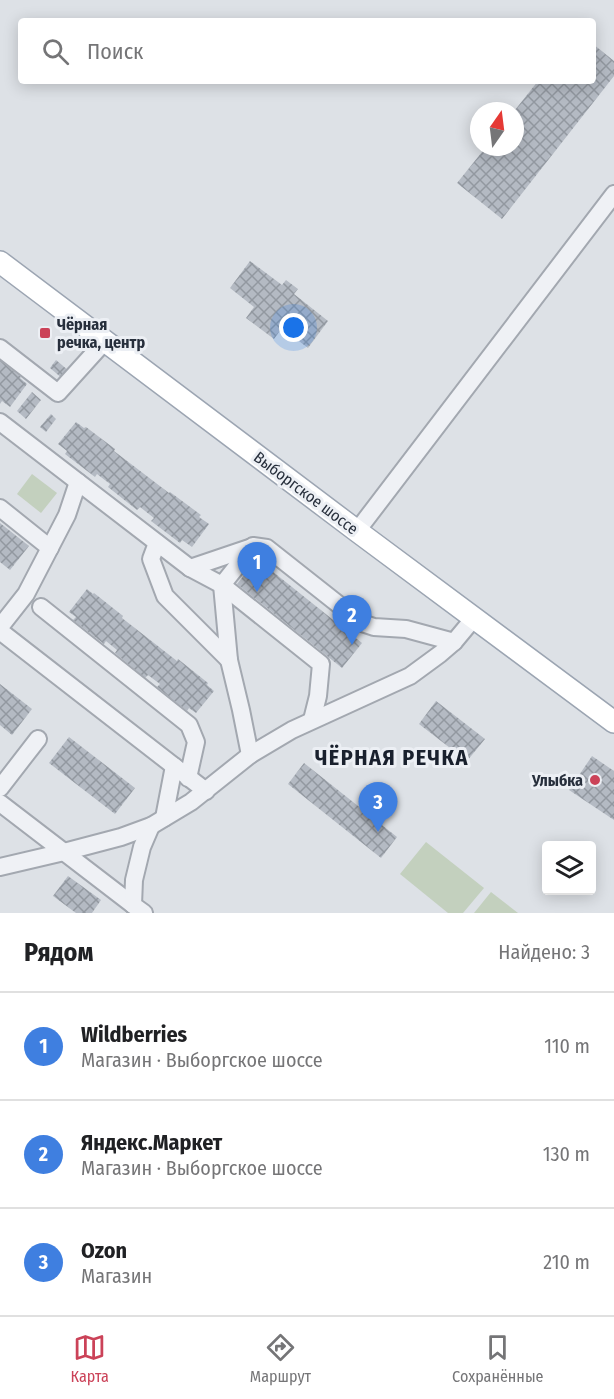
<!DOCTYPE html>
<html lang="ru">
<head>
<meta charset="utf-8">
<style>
	:root { --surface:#fff; --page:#f2f2f2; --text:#202124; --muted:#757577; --line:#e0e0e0; --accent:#cb4258 }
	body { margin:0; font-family:"Fira Sans Condensed",sans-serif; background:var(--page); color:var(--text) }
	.controls { position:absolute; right:18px; bottom:18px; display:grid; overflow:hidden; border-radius:6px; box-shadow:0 3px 15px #0003 }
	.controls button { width:54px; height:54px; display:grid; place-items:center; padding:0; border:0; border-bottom:2px solid var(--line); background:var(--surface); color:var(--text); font:30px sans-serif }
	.compass { position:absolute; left:470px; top:102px; width:54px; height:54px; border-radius:50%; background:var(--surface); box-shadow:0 3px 15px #0003; rotate:14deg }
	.you { position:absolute; left:294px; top:328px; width:21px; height:21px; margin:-15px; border:4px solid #fff; border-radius:50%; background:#1a73e8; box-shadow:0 0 0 9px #1a73e833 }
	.badge { display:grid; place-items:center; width:39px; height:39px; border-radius:50%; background:var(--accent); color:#fff; font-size:20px; font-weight:700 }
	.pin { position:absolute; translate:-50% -50px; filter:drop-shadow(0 2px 3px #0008) }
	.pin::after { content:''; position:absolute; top:32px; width:21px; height:18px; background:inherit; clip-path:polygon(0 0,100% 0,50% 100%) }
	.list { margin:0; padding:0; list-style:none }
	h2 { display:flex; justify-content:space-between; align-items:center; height:78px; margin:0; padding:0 24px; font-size:26px }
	h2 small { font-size:20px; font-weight:400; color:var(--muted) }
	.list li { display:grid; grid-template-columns:39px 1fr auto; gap:18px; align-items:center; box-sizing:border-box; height:108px; padding:0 24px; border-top:2px solid var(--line) }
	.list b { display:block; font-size:22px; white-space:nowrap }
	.list p { margin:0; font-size:20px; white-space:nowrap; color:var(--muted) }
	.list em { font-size:20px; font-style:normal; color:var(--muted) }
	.icon { flex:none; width:33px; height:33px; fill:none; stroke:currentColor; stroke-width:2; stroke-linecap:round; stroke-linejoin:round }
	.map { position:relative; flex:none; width:614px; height:913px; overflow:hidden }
	.search { position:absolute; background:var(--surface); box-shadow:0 3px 15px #0003; left:18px; right:18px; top:18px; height:66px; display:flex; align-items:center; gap:15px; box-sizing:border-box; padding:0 21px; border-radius:6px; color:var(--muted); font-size:22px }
	.sheet { height:402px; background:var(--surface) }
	nav { display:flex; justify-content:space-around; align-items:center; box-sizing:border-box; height:84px; border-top:2px solid var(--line); background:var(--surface); font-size:16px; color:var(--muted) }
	nav a { display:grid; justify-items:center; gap:3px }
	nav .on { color:var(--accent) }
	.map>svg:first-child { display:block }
	.park { fill:#c3d0be }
	.building { fill:url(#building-cross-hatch) }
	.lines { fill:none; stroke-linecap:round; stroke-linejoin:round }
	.minor-casing { stroke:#a3a8b0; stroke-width:20 }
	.major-casing { stroke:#9ca5b2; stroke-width:24 }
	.minor { stroke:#eff1f5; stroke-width:16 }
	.major { stroke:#fff; stroke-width:21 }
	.poi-dot { fill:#cb4258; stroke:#eceff4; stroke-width:2 }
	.labels { text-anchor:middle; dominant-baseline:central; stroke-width:6; stroke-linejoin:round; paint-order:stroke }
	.poi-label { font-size:16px; font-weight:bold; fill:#272f3c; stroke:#eceff4; text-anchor:start }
	.street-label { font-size:16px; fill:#272f3c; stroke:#eceff4 }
	.district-label { font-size:22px; font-weight:bold; letter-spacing:1.5px; fill:#19202d; stroke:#eceff4 }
</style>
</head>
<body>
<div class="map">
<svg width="614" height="913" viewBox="0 0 614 913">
	<defs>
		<pattern id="building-cross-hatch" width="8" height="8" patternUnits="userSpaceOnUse" patternTransform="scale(1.5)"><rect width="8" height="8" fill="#b4bac3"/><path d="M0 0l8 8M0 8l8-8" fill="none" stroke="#9298a0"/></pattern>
	</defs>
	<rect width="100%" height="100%" fill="#dde1e6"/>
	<g class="park">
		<path d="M 32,474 L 57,493 L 41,513 L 17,494 Z"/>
		<path d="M 426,842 L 484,888 L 463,913 L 448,913 L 400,874 Z"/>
		<path d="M 491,892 L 518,913 L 474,913 Z"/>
	</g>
	<g class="building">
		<path d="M 593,44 L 614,61 L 614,76 L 502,219 L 457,183 L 486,147 L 515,147 L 515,110 L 538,81 L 593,81 Z"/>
		<path d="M 250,261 L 282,285 L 286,280 L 298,289 L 294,294 L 328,321 L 308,348 L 282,328 L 274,339 L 246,318 L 254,307 L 230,288 Z"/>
		<path d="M 0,360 L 21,377 L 20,378 L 27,384 L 10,407 L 2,401 L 0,404 Z"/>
		<path d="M 56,360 L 69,371 L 63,379 L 50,368 Z"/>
		<path d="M 32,392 L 41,400 L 26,419 L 17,411 Z"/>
		<path d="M 51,414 L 56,419 L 46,432 L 40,427 Z"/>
		<path d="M 76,422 L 84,428 L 86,427 L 115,449 L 114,451 L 169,493 L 170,492 L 201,515 L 199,517 L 209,524 L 192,547 L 182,540 L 180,543 L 151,521 L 154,518 L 140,507 L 137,510 L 108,487 L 110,484 L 97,474 L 95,477 L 65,454 L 67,451 L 58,444 Z"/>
		<path d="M 0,523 L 29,546 L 10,570 L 0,562 Z"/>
		<path d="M 257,559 L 362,643 L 342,668 L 237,584 Z"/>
		<path d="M 87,589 L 93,594 L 94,593 L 123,616 L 122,618 L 177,661 L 178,659 L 208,683 L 207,685 L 214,691 L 196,713 L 189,708 L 187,711 L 157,687 L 160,684 L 148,675 L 145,678 L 115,653 L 117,650 L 106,641 L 104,644 L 73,620 L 76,617 L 69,612 Z"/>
		<path d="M 0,684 L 32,709 L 12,735 L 0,725 Z"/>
		<path d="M 436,701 L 485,739 L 467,761 L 419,724 Z"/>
		<path d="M 69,737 L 135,788 L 115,814 L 49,763 Z"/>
		<path d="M 592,756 L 614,771 L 614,820 L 569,790 Z"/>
		<path d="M 304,763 L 397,837 L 381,858 L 288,784 Z"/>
		<path d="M 68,876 L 101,900 L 92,913 L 76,913 L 53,896 Z"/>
	</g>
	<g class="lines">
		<g class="minor-casing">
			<g id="minor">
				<path d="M 0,348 L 58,393 L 105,341"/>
				<path d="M 0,422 L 190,568 L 222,585 L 321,664 L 318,696 L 312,720"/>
				<path d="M 0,508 L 50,548"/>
				<path d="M 357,531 L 614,194"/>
				<path d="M 157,543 L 151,559 L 165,596 L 229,660"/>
				<path d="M 190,568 L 252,547"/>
				<path d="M 41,607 L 189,725 L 196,742 L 188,778"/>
				<path d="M 0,627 L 26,594 L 67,515 L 78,482"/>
				<path d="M 0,631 L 206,791"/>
				<path d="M 250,755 L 241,710 L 229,660 L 222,585 L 253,546 L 267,548 L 362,623 L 374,627 L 406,629 L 454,642"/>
				<path d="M 0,788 L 38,739"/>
				<path d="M 0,803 L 133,905"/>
				<path d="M 164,818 L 174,766"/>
				<path d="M 0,867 L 64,852 L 121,837 L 151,826 L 191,802 L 250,755 L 292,730 L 410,676 L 440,654 L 454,642 L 474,618"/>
				<path d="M 144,913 L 133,905 L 134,880 L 142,847 L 151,826"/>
			</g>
		</g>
		<g class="major-casing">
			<path id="major" d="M 0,262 L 357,531 L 614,722"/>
		</g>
		<use href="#minor" class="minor"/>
		<use href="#major" class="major"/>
	</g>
	<g class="poi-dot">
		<rect x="39" y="327" width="12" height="12" rx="3"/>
		<circle cx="595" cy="780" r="6"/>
	</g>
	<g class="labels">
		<g class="poi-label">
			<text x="57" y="324">Чёрная<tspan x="57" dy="18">речка, центр</tspan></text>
			<text x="583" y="780" text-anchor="end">Улыбка</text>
		</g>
		<g class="street-label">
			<text transform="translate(306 493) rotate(37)">Выборгское шоссе</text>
		</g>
		<g class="district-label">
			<text x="392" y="757">ЧЁРНАЯ РЕЧКА</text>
		</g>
	</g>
</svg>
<div class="controls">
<button><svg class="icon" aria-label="layers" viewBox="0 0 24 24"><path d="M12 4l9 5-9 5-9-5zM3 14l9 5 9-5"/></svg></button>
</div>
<svg class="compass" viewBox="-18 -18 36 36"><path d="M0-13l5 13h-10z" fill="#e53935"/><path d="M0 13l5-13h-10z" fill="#757577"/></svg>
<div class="you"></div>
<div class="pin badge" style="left:257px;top:592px;background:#3f7fe0">1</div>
<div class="pin badge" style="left:352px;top:645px;background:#3f7fe0">2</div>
<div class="pin badge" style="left:378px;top:832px;background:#3f7fe0">3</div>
<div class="search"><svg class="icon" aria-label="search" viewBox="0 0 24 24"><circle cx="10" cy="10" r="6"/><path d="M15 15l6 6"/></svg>Поиск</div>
</div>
<section class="sheet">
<h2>Рядом<small>Найдено: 3</small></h2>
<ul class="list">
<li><span class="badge" style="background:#3f7fe0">1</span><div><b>Wildberries</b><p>Магазин · Выборгское шоссе</p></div><em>110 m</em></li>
<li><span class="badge" style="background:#3f7fe0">2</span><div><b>Яндекс.Маркет</b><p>Магазин · Выборгское шоссе</p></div><em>130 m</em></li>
<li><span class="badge" style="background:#3f7fe0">3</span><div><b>Ozon</b><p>Магазин</p></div><em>210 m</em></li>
</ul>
</section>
<nav>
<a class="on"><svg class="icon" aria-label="map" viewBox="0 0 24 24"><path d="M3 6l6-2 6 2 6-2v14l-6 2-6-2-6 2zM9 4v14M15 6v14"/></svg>Карта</a>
<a><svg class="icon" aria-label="directions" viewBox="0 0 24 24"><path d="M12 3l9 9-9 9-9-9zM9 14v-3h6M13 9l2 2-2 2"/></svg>Маршрут</a>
<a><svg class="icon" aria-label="saved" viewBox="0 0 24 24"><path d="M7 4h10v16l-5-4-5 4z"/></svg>Сохранённые</a>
</nav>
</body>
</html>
